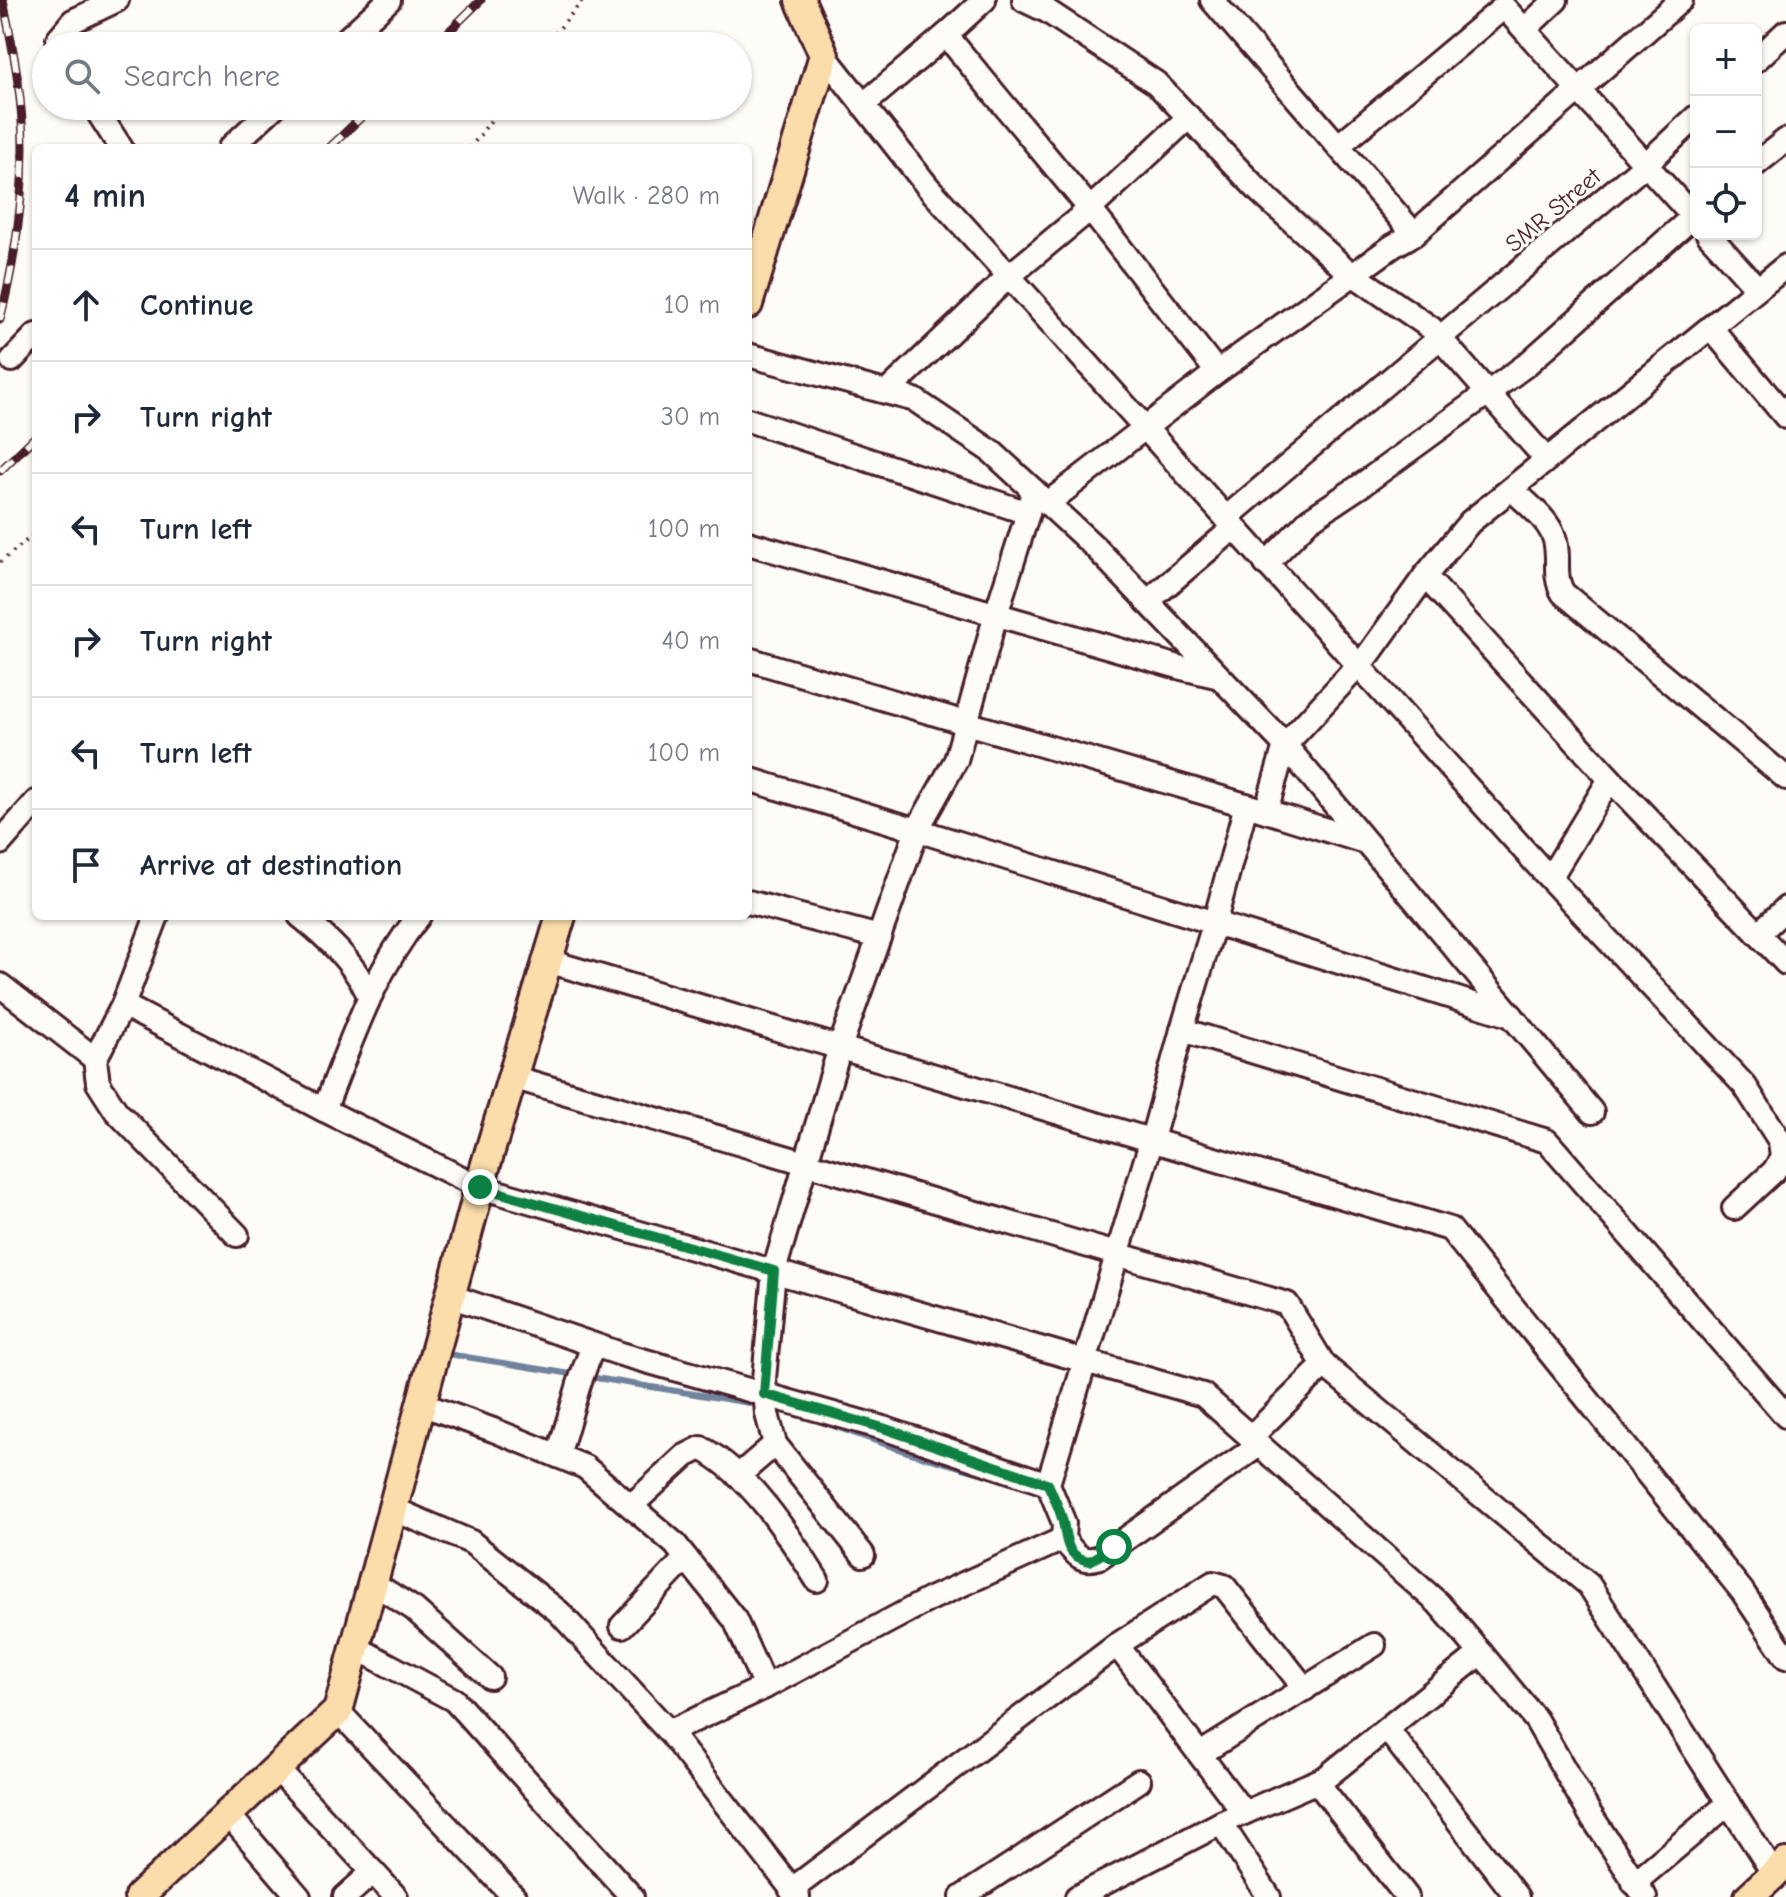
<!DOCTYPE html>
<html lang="en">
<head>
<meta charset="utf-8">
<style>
	:root { --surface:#fff; --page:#f6f6f7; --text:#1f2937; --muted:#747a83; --line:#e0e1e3 }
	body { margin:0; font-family:"Comic Neue",sans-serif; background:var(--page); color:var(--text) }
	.controls { position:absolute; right:24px; top:24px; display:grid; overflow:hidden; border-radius:12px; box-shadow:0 2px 6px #0004 }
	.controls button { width:72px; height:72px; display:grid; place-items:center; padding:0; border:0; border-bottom:2px solid var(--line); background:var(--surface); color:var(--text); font:40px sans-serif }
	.stop { position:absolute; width:24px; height:24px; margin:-18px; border:6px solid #0b8043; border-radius:50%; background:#fff }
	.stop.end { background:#0b8043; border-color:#fff; box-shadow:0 2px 8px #0008 }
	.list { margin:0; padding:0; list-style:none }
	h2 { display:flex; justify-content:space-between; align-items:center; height:104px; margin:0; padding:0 32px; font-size:34px }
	h2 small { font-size:26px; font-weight:400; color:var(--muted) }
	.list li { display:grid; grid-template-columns:52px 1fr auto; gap:24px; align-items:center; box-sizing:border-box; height:112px; padding:0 32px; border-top:2px solid var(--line) }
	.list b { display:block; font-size:30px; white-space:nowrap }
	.list em { font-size:26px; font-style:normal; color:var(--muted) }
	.icon { flex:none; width:44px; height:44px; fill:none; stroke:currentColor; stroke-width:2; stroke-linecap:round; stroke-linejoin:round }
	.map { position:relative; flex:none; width:1786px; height:1897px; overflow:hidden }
	.search { position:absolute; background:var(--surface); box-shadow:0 2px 6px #0004; left:32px; top:32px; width:720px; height:88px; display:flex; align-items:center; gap:20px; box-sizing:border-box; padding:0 28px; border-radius:44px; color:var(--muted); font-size:30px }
	.panel { position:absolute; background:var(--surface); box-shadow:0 2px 6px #0004; left:32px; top:144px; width:720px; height:776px; border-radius:12px }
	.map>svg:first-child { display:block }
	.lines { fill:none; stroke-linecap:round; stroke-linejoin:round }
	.stream { stroke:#6f829c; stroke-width:6 }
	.minor-casing { stroke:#4a1f2b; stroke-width:28 }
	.major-casing { stroke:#4a1f2b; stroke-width:34 }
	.path { stroke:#4a1f2b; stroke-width:4; stroke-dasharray:2 6; stroke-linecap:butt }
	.minor { stroke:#fdfcf7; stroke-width:22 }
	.major { stroke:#faddab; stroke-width:28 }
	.rail-casing { stroke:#4a1f2b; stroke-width:9 }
	.rail { stroke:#fdfcf7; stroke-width:6; stroke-dasharray:18; stroke-linecap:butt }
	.route { stroke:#0b8043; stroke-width:10 }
	.labels { text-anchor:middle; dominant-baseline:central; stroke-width:6; stroke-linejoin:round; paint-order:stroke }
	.street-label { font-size:24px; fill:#4a1f2b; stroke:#fdfcf7 }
</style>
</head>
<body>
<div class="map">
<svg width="1786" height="1897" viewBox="0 0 1786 1897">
	<rect width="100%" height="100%" fill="#fdfcf7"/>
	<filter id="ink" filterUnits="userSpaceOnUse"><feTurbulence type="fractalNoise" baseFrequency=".0125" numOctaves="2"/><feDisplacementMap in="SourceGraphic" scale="16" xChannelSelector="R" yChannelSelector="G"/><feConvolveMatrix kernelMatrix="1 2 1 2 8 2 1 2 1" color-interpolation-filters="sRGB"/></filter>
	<g filter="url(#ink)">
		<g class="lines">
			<g class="stream">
				<path d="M 454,1355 L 756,1404"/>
				<path d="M 819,1421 L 901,1450 L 998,1478"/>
			</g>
			<g class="minor-casing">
				<g id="minor">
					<path d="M 984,0 L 946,35 L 1090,209 L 1217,372"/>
					<path d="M 1024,0 L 1047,11 L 1156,83 L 1260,192 L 1344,268 L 1431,328 L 1546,459"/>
					<path d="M 1212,0 L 1414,234"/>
					<path d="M 1525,29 L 1556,0"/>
					<path d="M 59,46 L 58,39 L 73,21 L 117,0"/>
					<path d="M 339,46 L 389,0"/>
					<path d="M 824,55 L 928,187 L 1009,276 L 1090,209 L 1189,117"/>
					<path d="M 1756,60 L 1786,32"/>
					<path d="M 863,105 L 946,35"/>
					<path d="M 94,106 L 121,148"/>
					<path d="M 1338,146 L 1504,7 L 1696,220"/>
					<path d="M 230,148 L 275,106"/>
					<path d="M 1756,164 L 1786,140"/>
					<path d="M 1708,234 L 1757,288"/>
					<path d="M 1711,328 L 1786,417"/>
					<path d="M 748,355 L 915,400 L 992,452 L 1097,549 L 1285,745 L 1592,1112"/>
					<path d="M 12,360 L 36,335"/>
					<path d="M 887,392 L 1009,276 L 1542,870 L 1745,1086 L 1780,1141 L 1782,1158 L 1774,1171 L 1734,1208"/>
					<path d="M 748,420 L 1028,513"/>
					<path d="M 1513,490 C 1527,504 1547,518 1554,537 C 1561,556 1552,575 1563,593 L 1786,778"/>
					<path d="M 1048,503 L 1217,372 L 1393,246 L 1414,234 L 1681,0"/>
					<path d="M 1226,518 L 1646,164 L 1696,117"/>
					<path d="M 748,543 L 1182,668 L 1216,676"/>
					<path d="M 1266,564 L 1309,520 L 1363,484 L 1526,365 L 1696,214"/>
					<path d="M 1425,576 L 1470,522 L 1786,266"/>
					<path d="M 1147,602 L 1235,527"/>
					<path d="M 748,659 L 1266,811"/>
					<path d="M 748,779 L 917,830 L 956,760 L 996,614 L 1028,513 L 1033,490"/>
					<path d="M 1365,842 L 1266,811 L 1285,745 L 1369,654 L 1425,576 L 1610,779"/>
					<path d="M 0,843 L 36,802"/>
					<path d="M 1550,878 L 1610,779 L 1786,963"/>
					<path d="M 748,902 L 879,937"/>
					<path d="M 157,916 L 123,1005 L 95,1059 L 98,1083 L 116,1111 L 237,1235"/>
					<path d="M 300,916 C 329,939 353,962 369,995"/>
					<path d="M 1758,934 L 1786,908"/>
					<path d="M 548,961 L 1450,1229 L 1742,1591 L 1786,1657"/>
					<path d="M 0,985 L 95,1059"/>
					<path d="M 123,1005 L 324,1110 L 480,1187 L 1203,1395 L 1438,1603 L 1481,1653 L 1325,1778 L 1225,1821 L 1077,1897"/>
					<path d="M 1182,1030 L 1215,921 L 1246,805"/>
					<path d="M 512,1077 L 1287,1304 L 1324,1365 L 1589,1585 L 1774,1874"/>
					<path d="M 324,1110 C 351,1042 373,973 419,916"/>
					<path d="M 450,1296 L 621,1354 L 883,1428 L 1048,1484"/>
					<path d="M 421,1404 L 496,1431 L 585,1467 L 675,1544 L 735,1620 L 765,1687 L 930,1599 L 1063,1539 L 1064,1523 L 1048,1484 L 1152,1139 L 1182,1030 L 1547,1141 L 1786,1416"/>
					<path d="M 1251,1437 L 1324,1365"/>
					<path d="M 558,1456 L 579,1384 L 593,1345"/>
					<path d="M 738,1476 L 775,1444"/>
					<path d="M 631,1506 L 685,1456 L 701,1448 C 751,1475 788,1534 817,1580"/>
					<path d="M 393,1509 L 471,1542 L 559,1612 L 669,1732 L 798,1897"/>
					<path d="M 1063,1539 C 1075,1554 1081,1564 1100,1557 L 1259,1445"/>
					<path d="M 863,1555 L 775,1444 L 767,1414 L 764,1379 L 774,1271 L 840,1047 L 917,830 L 1512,1016"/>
					<path d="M 373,1583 L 414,1609 L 490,1677"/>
					<path d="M 622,1626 L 686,1558"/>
					<path d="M 1117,1645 L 1244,1813"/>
					<path d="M 355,1647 L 454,1700 L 632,1897"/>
					<path d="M 1481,1653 L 1536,1720 L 1590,1814 L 1645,1897"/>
					<path d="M 338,1711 L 514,1897"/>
					<path d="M 1387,1729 L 1517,1897"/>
					<path d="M 669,1732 L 765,1687"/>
					<path d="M 1200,1754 L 1374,1645"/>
					<path d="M 277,1769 L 373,1872"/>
					<path d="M 1317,1782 L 1407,1897"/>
					<path d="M 228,1814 L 299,1897"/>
					<path d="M 1221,1823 L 1269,1897"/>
					<path d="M 1634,1883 L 1729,1803"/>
					<path d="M 791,1890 L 1117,1645 L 1213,1583 L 1224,1586 L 1305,1689"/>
					<path d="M 345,1897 L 373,1872 L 396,1897"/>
					<path d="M 962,1897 L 1139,1781"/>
				</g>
			</g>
			<g class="major-casing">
				<g id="major">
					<path d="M 748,304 L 824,55 L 800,0"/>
					<path d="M 139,1897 L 338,1711 L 486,1164 L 561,916"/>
					<path d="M 1749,1897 L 1786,1863"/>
				</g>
			</g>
			<g class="path">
				<path d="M 545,46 L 583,0"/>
				<path d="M 470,148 L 502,106"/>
				<path d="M 0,562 L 36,533"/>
			</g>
			<use href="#minor" class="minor"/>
			<use href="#major" class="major"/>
			<g class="rail-casing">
				<g id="rail">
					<path d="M 434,46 L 481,0"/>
					<path d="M 329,148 L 373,106"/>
					<path d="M 0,320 C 14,265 23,205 23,148 C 23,99 13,48 3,0"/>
					<path d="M 0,471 L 36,436"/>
				</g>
			</g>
			<use href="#rail" class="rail"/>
		</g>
	</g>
	<g class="lines" filter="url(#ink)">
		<path class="route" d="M 480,1187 L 774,1271 L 764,1394 L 883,1428 L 1048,1484 C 1053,1496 1060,1509 1063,1522 C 1067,1540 1065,1557 1090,1561 L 1114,1547"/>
	</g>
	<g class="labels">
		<g class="street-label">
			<text transform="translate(1553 210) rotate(-40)">SMR Street</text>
		</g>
	</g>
</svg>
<div class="controls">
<button>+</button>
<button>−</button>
<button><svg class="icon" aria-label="locate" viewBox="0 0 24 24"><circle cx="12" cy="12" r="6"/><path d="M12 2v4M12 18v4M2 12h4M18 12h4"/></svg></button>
</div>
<div class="stop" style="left:1114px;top:1547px"></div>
<div class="stop end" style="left:480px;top:1187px"></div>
<div class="search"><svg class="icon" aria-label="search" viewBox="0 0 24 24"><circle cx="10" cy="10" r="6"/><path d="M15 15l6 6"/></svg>Search here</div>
<section class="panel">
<h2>4 min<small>Walk · 280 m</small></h2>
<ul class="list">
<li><svg class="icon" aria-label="ahead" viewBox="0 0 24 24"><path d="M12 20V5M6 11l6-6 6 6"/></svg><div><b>Continue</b></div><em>10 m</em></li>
<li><svg class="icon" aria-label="right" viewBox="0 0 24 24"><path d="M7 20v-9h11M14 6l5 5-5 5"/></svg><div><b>Turn right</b></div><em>30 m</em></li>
<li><svg class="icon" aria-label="left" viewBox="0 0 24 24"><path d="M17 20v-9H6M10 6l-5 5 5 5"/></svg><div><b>Turn left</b></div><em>100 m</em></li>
<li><svg class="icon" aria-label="right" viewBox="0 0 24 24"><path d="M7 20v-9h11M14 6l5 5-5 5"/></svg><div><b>Turn right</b></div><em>40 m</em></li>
<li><svg class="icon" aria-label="left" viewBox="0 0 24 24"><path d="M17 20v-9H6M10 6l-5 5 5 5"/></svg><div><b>Turn left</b></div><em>100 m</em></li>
<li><svg class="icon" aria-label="arrive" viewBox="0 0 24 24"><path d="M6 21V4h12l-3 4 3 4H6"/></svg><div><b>Arrive at destination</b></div></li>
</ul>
</section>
</div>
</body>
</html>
